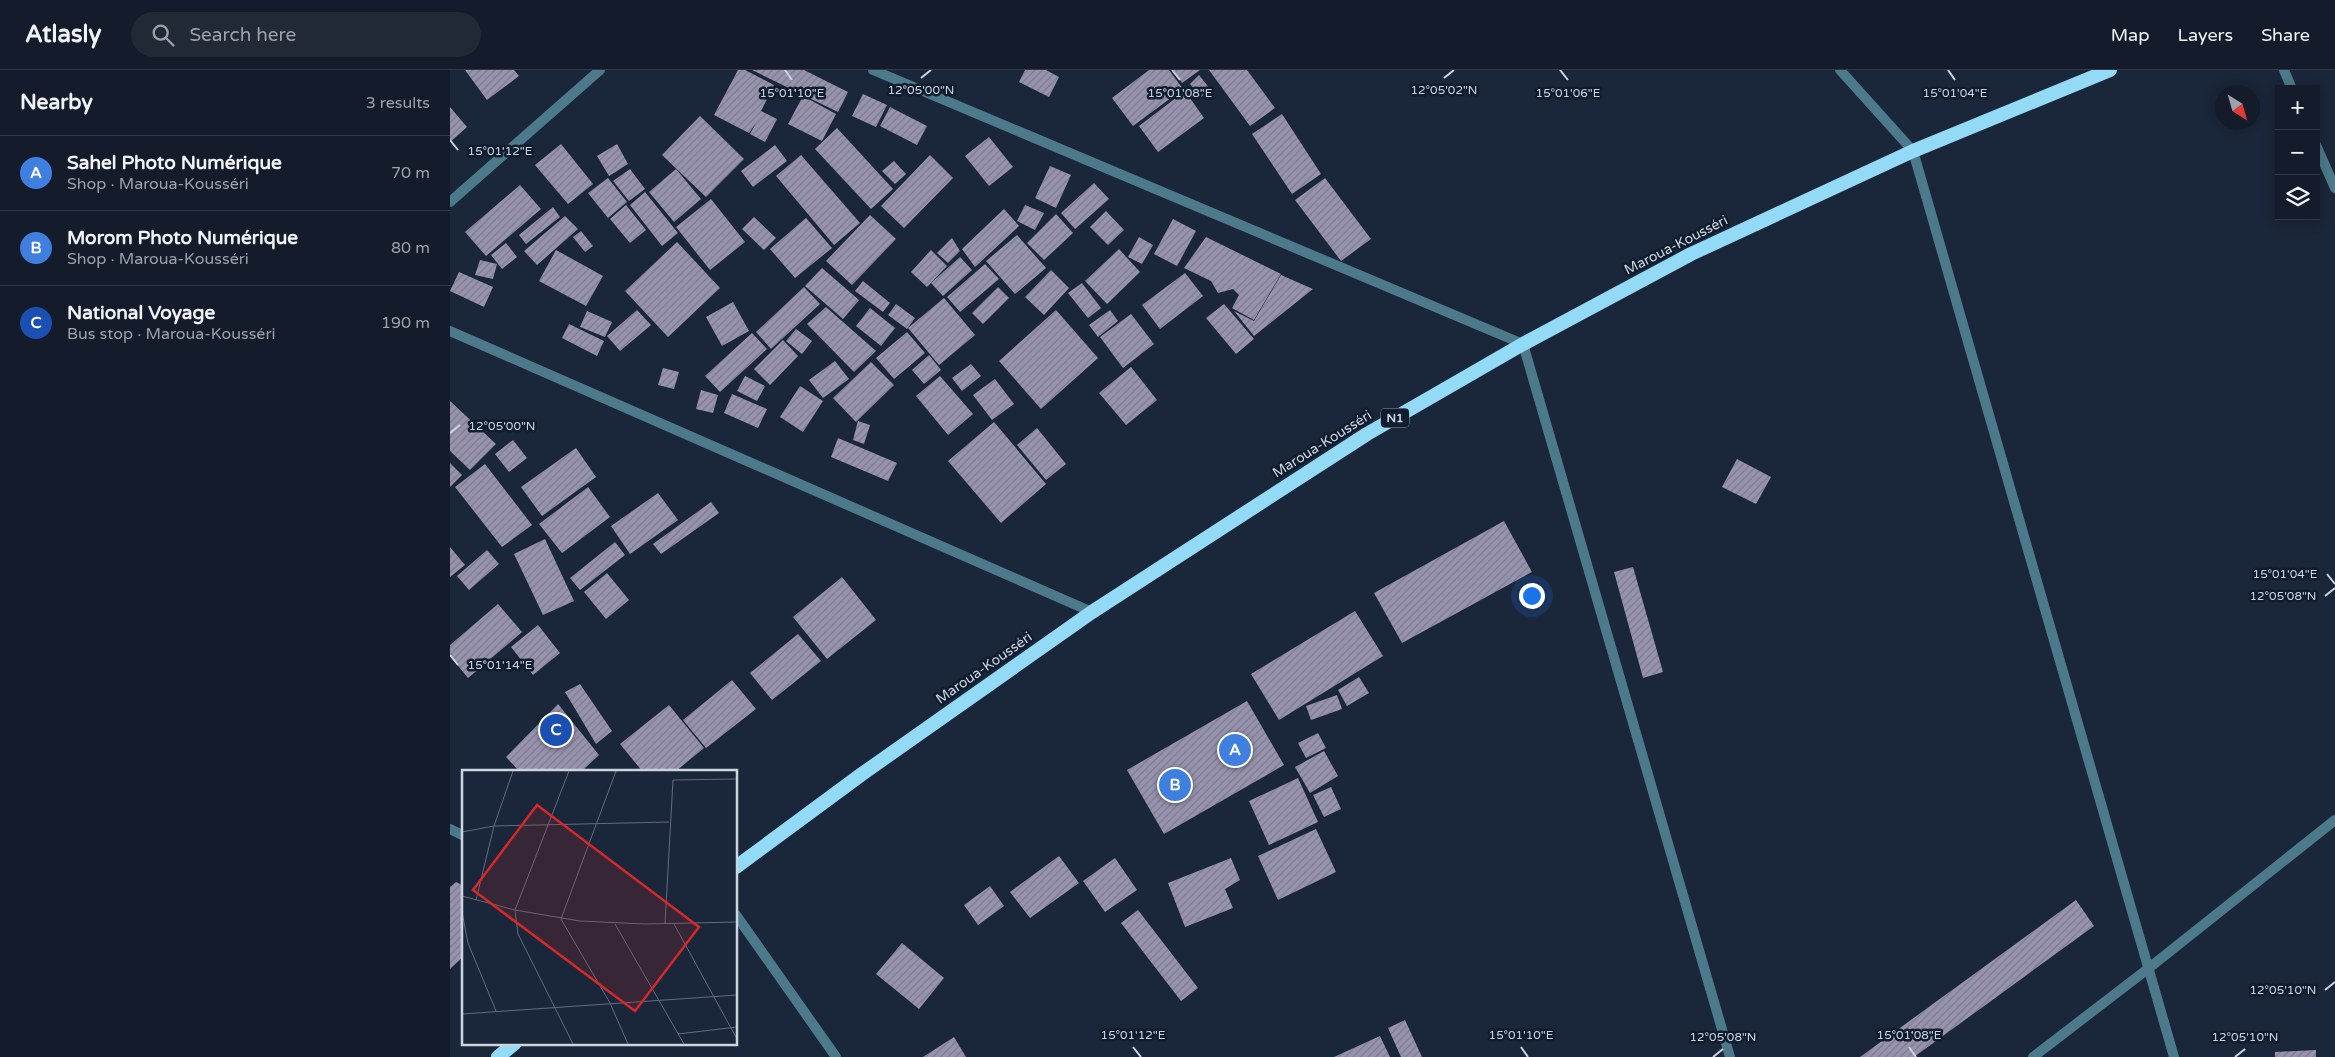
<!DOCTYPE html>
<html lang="en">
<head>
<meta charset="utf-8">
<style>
	:root { --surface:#141c2b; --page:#212937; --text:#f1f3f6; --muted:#9da1a9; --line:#333a47; --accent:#d93025 }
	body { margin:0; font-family:"Varela Round",sans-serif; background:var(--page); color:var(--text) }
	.controls { position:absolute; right:15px; top:15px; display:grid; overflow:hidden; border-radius:0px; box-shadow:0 2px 12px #0003 }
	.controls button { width:45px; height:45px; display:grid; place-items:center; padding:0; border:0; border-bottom:1px solid var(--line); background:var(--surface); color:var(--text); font:25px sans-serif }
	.compass { position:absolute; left:1765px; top:15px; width:45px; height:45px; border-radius:50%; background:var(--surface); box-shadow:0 2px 12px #0003; rotate:143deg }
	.you { position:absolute; left:1081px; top:525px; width:18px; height:18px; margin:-12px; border:4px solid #fff; border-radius:50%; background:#1a73e8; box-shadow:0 0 0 8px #1a73e833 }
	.badge { display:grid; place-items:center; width:32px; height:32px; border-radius:50%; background:var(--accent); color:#fff; font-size:16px; font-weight:700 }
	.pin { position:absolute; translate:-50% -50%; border:2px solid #fff; box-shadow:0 1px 5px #0006 }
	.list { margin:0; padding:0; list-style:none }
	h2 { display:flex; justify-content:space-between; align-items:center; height:65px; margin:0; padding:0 20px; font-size:21px }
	h2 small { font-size:16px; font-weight:400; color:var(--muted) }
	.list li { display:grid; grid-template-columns:32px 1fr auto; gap:15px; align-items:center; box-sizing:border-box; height:75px; padding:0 20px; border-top:1px solid var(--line) }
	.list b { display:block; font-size:19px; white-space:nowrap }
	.list p { margin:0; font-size:16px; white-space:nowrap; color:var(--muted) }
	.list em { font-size:16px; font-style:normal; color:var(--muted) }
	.icon { flex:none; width:28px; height:28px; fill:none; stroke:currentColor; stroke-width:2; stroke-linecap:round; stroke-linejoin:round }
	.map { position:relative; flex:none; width:1885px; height:987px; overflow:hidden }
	header { display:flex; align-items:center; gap:30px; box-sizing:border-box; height:70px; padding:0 25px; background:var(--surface); border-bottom:1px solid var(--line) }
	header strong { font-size:24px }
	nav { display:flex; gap:28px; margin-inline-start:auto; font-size:18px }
	.search { width:350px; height:45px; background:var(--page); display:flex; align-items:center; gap:12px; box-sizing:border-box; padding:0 18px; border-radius:28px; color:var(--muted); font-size:19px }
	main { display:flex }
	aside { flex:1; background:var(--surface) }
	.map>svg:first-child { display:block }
	.building { fill:url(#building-hatch) }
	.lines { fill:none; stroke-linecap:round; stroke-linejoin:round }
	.minor { stroke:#4c7a8b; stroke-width:10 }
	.trunk { stroke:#92daf5; stroke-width:14 }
	.ticks { fill:none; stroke:#cdd5e2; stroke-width:2 }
	.labels { text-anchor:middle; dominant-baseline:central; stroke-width:5; stroke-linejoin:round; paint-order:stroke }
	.shield { fill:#101d2f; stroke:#949eac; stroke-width:1 }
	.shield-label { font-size:12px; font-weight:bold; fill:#cdd5e2 }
	.street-label { font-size:14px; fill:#cdd5e2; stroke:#101d2f }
	.inset-road { fill:none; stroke:#626c7d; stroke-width:1 }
	.view { fill:#d62828; fill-opacity:0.15; stroke:#d62828; stroke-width:2.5 }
	.inset-edge { fill:none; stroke:#cdd5e2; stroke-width:2.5 }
	.ticks-label { font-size:12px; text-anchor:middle; fill:#cdd5e2; stroke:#101d2f; stroke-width:5; stroke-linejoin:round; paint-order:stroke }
</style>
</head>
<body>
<header>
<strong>Atlasly</strong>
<div class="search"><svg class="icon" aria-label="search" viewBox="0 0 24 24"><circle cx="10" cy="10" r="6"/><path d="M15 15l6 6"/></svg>Search here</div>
<nav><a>Map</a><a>Layers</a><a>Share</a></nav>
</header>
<main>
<aside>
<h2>Nearby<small>3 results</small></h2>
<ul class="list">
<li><span class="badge" style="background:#3f7fe0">A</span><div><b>Sahel Photo Numérique</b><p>Shop · Maroua-Kousséri</p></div><em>70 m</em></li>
<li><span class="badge" style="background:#3f7fe0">B</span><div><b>Morom Photo Numérique</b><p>Shop · Maroua-Kousséri</p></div><em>80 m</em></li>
<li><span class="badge" style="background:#1a4fb4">C</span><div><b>National Voyage</b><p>Bus stop · Maroua-Kousséri</p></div><em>190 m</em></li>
</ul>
</aside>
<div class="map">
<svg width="1885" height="987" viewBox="0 0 1885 987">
	<defs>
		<pattern id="building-hatch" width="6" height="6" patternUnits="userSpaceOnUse" patternTransform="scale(1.25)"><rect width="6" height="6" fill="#9793ae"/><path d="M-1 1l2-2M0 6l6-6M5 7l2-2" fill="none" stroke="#7c7a8e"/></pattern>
	</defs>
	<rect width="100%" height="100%" fill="#1a2639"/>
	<g class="building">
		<path d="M 15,0 L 64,0 L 69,6 L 37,30 Z"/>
		<path d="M 288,0 L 295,0 L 324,15 L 311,41 L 327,49 L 315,72 L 300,64 L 306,53 L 299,63 L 264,45 Z"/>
		<path d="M 302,0 L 354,0 L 398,22 L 388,42 Z"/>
		<path d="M 575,0 L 596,0 L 609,7 L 599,27 L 569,12 Z"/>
		<path d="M 699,0 L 719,0 L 733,19 L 683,56 L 662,28 Z"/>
		<path d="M 723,0 L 750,0 L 732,13 Z"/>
		<path d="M 759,0 L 797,0 L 825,38 L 800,56 Z"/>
		<path d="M 749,5 L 760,19 L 751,27 L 740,14 Z"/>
		<path d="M 735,21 L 754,48 L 708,82 L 689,56 Z"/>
		<path d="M 413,24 L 437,35 L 426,57 L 402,46 Z"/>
		<path d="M 353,26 L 386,44 L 372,71 L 338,54 Z"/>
		<path d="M 0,37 L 17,57 L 0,72 Z"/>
		<path d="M 440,37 L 477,56 L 467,75 L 430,56 Z"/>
		<path d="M 832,44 L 871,104 L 842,124 L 802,64 Z"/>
		<path d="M 250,46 L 294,89 L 256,127 L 212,85 Z"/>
		<path d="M 387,58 L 443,119 L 421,139 L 365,79 Z"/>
		<path d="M 539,67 L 563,97 L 539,116 L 515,86 Z"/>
		<path d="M 111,74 L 143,114 L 118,134 L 85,95 Z"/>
		<path d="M 167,74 L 178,94 L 159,106 L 147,86 Z"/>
		<path d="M 325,75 L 337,91 L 303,117 L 291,101 Z"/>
		<path d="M 351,85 L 410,153 L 384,175 L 326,106 Z"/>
		<path d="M 480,85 L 503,108 L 454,158 L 431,136 Z"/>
		<path d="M 444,91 L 456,104 L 445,114 L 432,101 Z"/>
		<path d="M 600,96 L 621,105 L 606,138 L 585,128 Z"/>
		<path d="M 180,99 L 195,119 L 179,131 L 163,111 Z"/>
		<path d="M 226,99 L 251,129 L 224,152 L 199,122 Z"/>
		<path d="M 158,108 L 177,132 L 158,148 L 138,123 Z"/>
		<path d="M 875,108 L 921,169 L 891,191 L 845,130 Z"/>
		<path d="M 644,113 L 659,129 L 625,159 L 611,143 Z"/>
		<path d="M 70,115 L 91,139 L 36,186 L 15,162 Z"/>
		<path d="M 195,122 L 228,163 L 212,176 L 180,135 Z"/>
		<path d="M 261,129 L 295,172 L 260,200 L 226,157 Z"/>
		<path d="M 176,135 L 196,160 L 180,173 L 160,149 Z"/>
		<path d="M 575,135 L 594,143 L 585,160 L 567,151 Z"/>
		<path d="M 103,137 L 110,147 L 76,174 L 69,165 Z"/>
		<path d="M 554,139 L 569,156 L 525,197 L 512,179 Z"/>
		<path d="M 656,141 L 674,160 L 658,175 L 640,157 Z"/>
		<path d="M 606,144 L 623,163 L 594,190 L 577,173 Z"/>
		<path d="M 420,145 L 446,169 L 402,215 L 376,191 Z"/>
		<path d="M 115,146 L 128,159 L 87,195 L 74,181 Z"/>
		<path d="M 304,147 L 326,168 L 314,180 L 292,159 Z"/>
		<path d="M 356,148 L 382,178 L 345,208 L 320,179 Z"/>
		<path d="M 723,149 L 746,161 L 727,196 L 704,184 Z"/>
		<path d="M 131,161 L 143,176 L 135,182 L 123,167 Z"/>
		<path d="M 567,165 L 596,198 L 565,224 L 536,191 Z"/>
		<path d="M 689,167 L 703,175 L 692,194 L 678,187 Z"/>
		<path d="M 756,167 L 831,204 L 804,250 L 782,238 L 789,225 L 783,219 L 768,223 L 761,211 L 734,198 Z"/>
		<path d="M 502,168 L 510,181 L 498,193 L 487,183 Z"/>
		<path d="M 227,172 L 270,218 L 218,267 L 175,221 Z"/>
		<path d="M 56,173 L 67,187 L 52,199 L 41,185 Z"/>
		<path d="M 669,179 L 690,202 L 657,234 L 635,211 Z"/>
		<path d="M 106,180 L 153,206 L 136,236 L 89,211 Z"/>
		<path d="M 481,180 L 497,196 L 477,217 L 461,202 Z"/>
		<path d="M 510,187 L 522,200 L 493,226 L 481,213 Z"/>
		<path d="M 30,190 L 47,194 L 43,209 L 25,205 Z"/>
		<path d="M 535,194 L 549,209 L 510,242 L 497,227 Z"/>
		<path d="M 372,198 L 409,230 L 393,249 L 355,216 Z"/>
		<path d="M 601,200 L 619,218 L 594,245 L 575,227 Z"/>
		<path d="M 9,202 L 43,217 L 34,237 L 0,221 Z"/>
		<path d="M 735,203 L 753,226 L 710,259 L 692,235 Z"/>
		<path d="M 831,205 L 863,219 L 804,266 L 784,241 L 804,251 Z"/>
		<path d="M 413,211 L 440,233 L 433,242 L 405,221 Z"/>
		<path d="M 632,213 L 651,238 L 638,248 L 618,223 Z"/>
		<path d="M 354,217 L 370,234 L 321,279 L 306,262 Z"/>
		<path d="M 548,217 L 559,228 L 533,254 L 522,243 Z"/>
		<path d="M 494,228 L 525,265 L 489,295 L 458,258 Z"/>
		<path d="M 283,232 L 299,261 L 272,276 L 256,247 Z"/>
		<path d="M 446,234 L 465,248 L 457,259 L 438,245 Z"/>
		<path d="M 774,234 L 804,269 L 786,284 L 756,248 Z"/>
		<path d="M 376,237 L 426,281 L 404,302 L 357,254 Z"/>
		<path d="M 420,238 L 445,258 L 431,276 L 406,256 Z"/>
		<path d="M 187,240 L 201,255 L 170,281 L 157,266 Z"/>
		<path d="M 606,240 L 648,288 L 591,339 L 549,291 Z"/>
		<path d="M 660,240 L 668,251 L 648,267 L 639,255 Z"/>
		<path d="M 137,241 L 162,252 L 155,267 L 130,257 Z"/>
		<path d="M 681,244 L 704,274 L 673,298 L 650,267 Z"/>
		<path d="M 119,254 L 154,271 L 147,286 L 112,268 Z"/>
		<path d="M 346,259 L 362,271 L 352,284 L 336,271 Z"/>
		<path d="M 457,262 L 475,283 L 444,309 L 426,288 Z"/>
		<path d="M 302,263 L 317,279 L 270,322 L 255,306 Z"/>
		<path d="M 333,270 L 348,286 L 320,315 L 304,299 Z"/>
		<path d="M 479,285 L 491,300 L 474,314 L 462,300 Z"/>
		<path d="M 385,291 L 399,309 L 373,328 L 359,310 Z"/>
		<path d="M 421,292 L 444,315 L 406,352 L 383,328 Z"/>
		<path d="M 521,294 L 531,306 L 512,321 L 502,308 Z"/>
		<path d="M 681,297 L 707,330 L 676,355 L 649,323 Z"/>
		<path d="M 213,298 L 229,302 L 224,319 L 208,315 Z"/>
		<path d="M 295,306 L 315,316 L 307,331 L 287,321 Z"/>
		<path d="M 490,306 L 523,344 L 498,365 L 466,326 Z"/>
		<path d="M 545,309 L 564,334 L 542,350 L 523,325 Z"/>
		<path d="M 350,316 L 373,331 L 353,362 L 330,347 Z"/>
		<path d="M 251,320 L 268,325 L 263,343 L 246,339 Z"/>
		<path d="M 282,324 L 317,339 L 308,358 L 274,343 Z"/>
		<path d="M 0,331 L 46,374 L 20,400 L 0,381 Z"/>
		<path d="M 408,351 L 420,355 L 414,374 L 403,370 Z"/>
		<path d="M 544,352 L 596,414 L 551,453 L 498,391 Z"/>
		<path d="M 587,358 L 616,394 L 596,410 L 567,375 Z"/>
		<path d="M 388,368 L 447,393 L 438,411 L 381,387 Z"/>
		<path d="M 63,370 L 77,388 L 59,402 L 45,384 Z"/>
		<path d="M 126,378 L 146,407 L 92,446 L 71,417 Z"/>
		<path d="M 1287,389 L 1321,407 L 1306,434 L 1272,417 Z"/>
		<path d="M 0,393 L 12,405 L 0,417 Z"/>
		<path d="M 35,394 L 82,455 L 52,477 L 5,417 Z"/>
		<path d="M 138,417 L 160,447 L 112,483 L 89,454 Z"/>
		<path d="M 208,423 L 228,450 L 180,484 L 161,456 Z"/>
		<path d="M 261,432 L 269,443 L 211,484 L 203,474 Z"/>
		<path d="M 1054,451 L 1082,502 L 952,573 L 924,523 Z"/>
		<path d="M 95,469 L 124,531 L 93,545 L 64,484 Z"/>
		<path d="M 165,472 L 175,485 L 130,520 L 120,508 Z"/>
		<path d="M 0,477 L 15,495 L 0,507 Z"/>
		<path d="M 37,480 L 49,494 L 19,520 L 7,506 Z"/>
		<path d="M 1183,497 L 1213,602 L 1193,608 L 1164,502 Z"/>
		<path d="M 157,503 L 179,530 L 156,549 L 134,522 Z"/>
		<path d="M 392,507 L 426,550 L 377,589 L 343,547 Z"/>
		<path d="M 48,534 L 72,562 L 18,608 L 0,586 L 0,575 Z"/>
		<path d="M 905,541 L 933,586 L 829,650 L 801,604 Z"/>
		<path d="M 88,555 L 110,583 L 83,605 L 61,577 Z"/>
		<path d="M 348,564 L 371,591 L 322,630 L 300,603 Z"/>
		<path d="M 909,607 L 919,623 L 897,636 L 888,620 Z"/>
		<path d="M 282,610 L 306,639 L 256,678 L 233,650 Z"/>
		<path d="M 130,614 L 162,661 L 146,674 L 115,622 Z"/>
		<path d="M 887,625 L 892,639 L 861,650 L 856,636 Z"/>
		<path d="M 797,631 L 834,695 L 714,764 L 677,700 Z"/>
		<path d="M 108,634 L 149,685 L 132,701 L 69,701 L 56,687 Z"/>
		<path d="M 219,635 L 254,678 L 226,701 L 192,701 L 170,674 Z"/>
		<path d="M 868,663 L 876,678 L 856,688 L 848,673 Z"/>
		<path d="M 874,681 L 888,706 L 860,723 L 845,697 Z"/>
		<path d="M 848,708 L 868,752 L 819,775 L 799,731 Z"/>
		<path d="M 881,717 L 891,739 L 874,747 L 863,725 Z"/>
		<path d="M 866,759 L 886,802 L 828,830 L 808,786 Z"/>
		<path d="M 609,786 L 629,813 L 580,848 L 560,822 Z"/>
		<path d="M 665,788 L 687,820 L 655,842 L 633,811 Z"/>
		<path d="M 781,788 L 790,810 L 775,819 L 783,838 L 735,857 L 718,813 Z"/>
		<path d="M 6,812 L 14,816 L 14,886 L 0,899 L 0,817 Z"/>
		<path d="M 540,816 L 554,836 L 528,855 L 514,835 Z"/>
		<path d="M 1626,830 L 1644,856 L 1464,987 L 1410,987 Z"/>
		<path d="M 688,840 L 748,918 L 731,931 L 671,853 Z"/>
		<path d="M 452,873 L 494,908 L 469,939 L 426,904 Z"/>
		<path d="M 955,950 L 972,987 L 951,987 L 938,958 Z"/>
		<path d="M 930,966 L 940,987 L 884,987 Z"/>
		<path d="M 504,967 L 516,987 L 473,987 Z"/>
		<path d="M 1866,980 L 1866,987 L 1825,987 L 1825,982 Z"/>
	</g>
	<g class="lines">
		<g class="minor">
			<path d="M 423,0 L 1073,274 L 1280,987"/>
			<path d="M 1390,0 L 1463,81 L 1724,987"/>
			<path d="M 1834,0 L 1842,19"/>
			<path d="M 1866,75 L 1885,118"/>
			<path d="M 0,132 L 150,0"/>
			<path d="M 0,261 L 642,542"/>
			<path d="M 0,759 L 14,766"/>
			<path d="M 286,845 L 386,987"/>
			<path d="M 1583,987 L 1699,898 L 1885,750"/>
		</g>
		<g class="trunk">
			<path d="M 286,797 L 412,704 L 642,542 L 917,364 L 1073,274 L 1241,184 L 1463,81 L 1660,0"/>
			<path d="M 48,987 L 65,973"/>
		</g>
	</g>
	<path class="ticks" d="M 335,0 L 342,10M 722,0 L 730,10M 1110,0 L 1118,10M 1498,0 L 1505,10M 471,8 L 481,0M 994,8 L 1004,0M 0,70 L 8,80M 0,363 L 10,355M 1877,504 L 1885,514M 1875,526 L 1885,518M 0,585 L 8,595M 1875,920 L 1885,912M 683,977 L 691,987M 1071,977 L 1078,987M 1459,977 L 1466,987M 1263,987 L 1273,979M 1785,987 L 1795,979"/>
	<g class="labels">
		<rect class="shield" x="931" y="338.5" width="28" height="19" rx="4"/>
		<g class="shield-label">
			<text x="945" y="348">N1</text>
		</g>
		<g class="street-label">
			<text transform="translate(1226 175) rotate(-27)">Maroua-Kousséri</text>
			<text transform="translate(872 374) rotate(-32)">Maroua-Kousséri</text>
			<text transform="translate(534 598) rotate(-35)">Maroua-Kousséri</text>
		</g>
	</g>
	<g transform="translate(12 700)">
		<rect width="275" height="275" fill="#1a2639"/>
		<path class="inset-road" d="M 107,1 L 53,140 L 56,164 L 111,274M 154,1 L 99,149 L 148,233 L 166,274M 0,62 L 32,56 L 207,52M 0,126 L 53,140 L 118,151 L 183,154 L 275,152M 14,130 L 32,56 L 51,1M 0,142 L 6,173 L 34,241M 153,154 L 222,274M 203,154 L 211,10 L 275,9M 212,154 L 275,269M 0,244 L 275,225M 216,264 L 275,257"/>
		<path class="view" d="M 75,35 L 237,157 L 173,241 L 11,120 Z"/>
		<rect width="275" height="275" class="inset-edge"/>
	</g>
	<g class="ticks-label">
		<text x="471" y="24">12°05'00"N</text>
		<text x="994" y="24">12°05'02"N</text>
		<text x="342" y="27">15°01'10"E</text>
		<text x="730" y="27">15°01'08"E</text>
		<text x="1118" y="27">15°01'06"E</text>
		<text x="1505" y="27">15°01'04"E</text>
		<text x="50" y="85">15°01'12"E</text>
		<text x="52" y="360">12°05'00"N</text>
		<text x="1835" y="508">15°01'04"E</text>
		<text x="1833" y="530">12°05'08"N</text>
		<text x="50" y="599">15°01'14"E</text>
		<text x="1833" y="924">12°05'10"N</text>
		<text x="683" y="969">15°01'12"E</text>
		<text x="1071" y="969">15°01'10"E</text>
		<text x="1459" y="969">15°01'08"E</text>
		<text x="1273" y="971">12°05'08"N</text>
		<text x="1795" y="971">12°05'10"N</text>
	</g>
</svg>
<div class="controls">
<button>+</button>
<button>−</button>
<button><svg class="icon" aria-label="layers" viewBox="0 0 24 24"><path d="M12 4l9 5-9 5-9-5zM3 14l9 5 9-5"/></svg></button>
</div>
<svg class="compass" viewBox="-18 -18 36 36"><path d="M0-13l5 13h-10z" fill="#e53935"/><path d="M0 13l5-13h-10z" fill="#9da1a9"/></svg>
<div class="you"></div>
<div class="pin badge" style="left:785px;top:680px;background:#3f7fe0">A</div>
<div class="pin badge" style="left:725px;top:715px;background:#3f7fe0">B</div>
<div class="pin badge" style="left:106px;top:660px;background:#1a4fb4">C</div>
</div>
</main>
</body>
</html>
